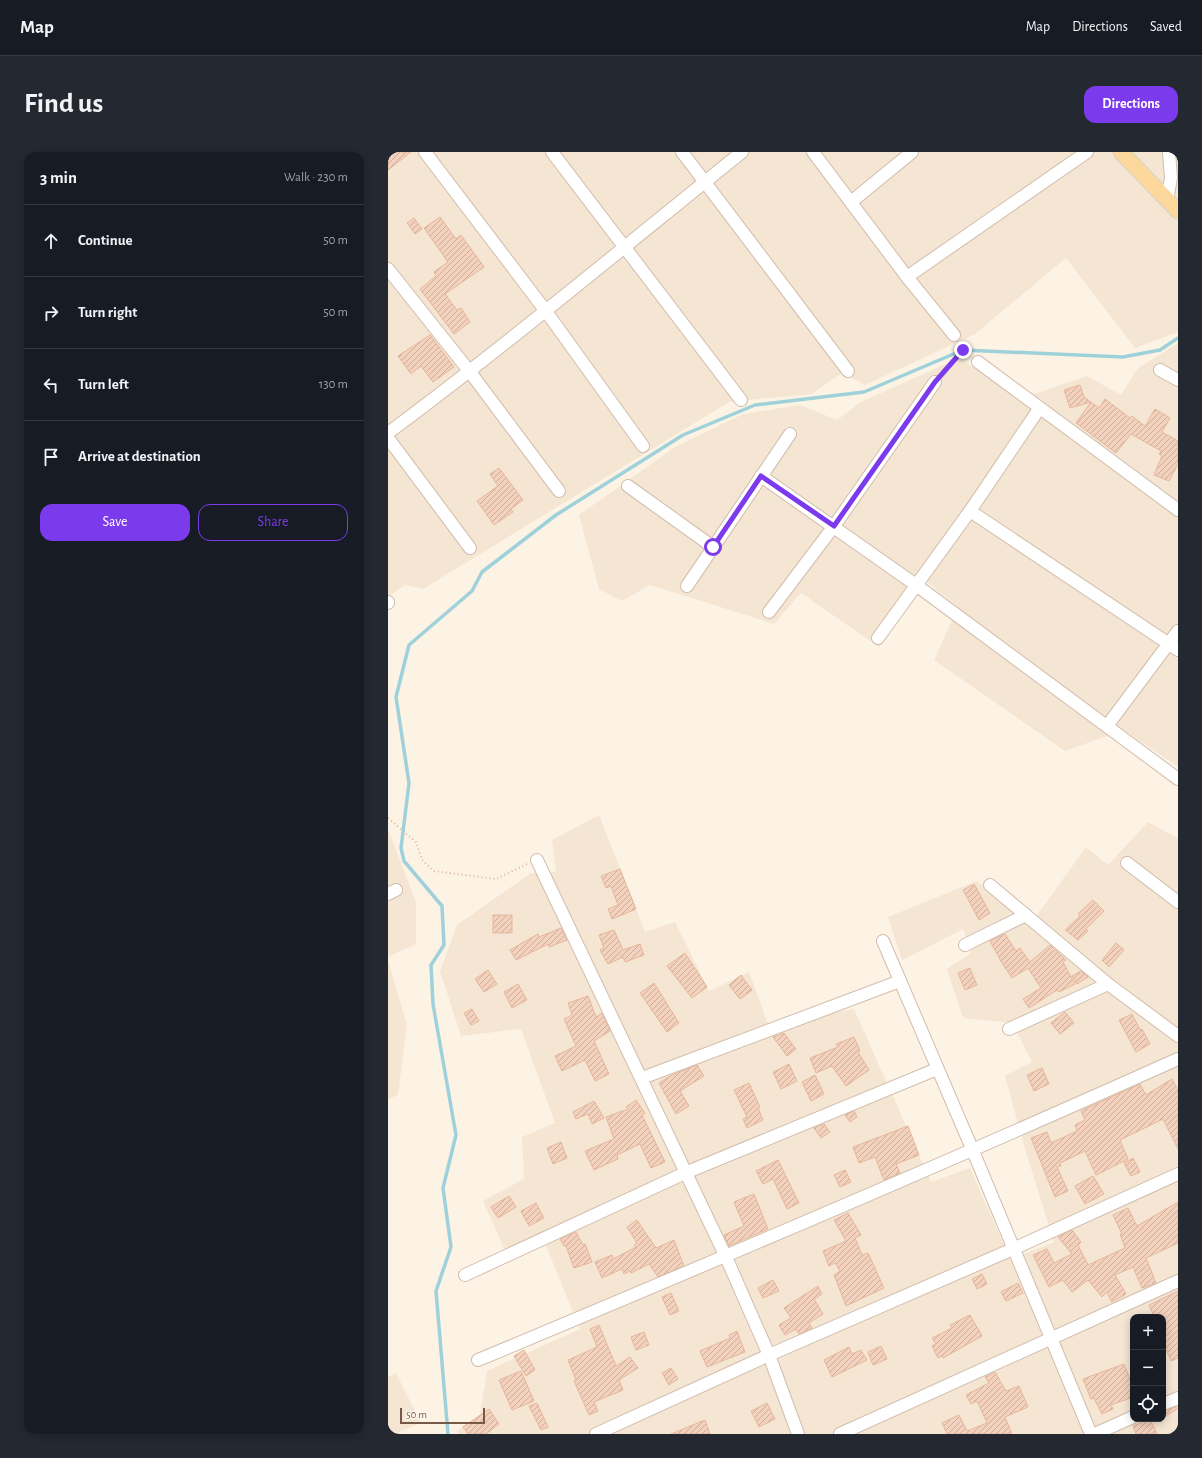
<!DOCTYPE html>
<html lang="en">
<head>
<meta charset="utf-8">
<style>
	:root { --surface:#171b24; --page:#242831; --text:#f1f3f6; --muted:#9ea1a6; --line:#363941; --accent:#7c3aed }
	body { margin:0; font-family:"Alegreya Sans",sans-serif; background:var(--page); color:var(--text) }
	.controls { position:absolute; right:12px; bottom:12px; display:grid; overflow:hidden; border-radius:8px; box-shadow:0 2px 10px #0003 }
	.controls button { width:36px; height:36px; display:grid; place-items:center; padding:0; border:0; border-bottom:1px solid var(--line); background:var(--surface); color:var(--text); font:20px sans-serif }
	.scale { position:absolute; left:12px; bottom:10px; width:85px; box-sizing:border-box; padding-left:4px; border:2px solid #775949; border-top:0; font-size:11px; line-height:14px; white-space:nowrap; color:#775949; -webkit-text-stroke:3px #fff7ec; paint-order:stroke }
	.stop { position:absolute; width:12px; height:12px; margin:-9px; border:3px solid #7c3aed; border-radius:50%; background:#fff }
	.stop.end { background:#7c3aed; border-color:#fff; box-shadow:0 1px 4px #0008 }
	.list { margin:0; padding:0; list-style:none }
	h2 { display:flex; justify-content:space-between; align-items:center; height:52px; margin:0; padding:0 16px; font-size:17px }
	h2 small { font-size:13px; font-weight:400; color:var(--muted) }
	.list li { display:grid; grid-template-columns:26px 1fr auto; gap:12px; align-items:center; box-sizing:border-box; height:72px; padding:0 16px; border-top:1px solid var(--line) }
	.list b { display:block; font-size:15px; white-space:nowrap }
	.list em { font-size:13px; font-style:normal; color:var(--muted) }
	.actions { display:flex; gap:8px; padding:12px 16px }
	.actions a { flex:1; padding:9px 0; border:1px solid var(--accent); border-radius:12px; text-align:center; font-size:14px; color:var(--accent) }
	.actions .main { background:var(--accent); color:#fff }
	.icon { flex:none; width:22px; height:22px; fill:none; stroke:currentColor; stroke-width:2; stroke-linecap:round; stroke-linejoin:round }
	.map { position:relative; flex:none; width:790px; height:1282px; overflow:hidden; border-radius:12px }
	header { display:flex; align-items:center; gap:24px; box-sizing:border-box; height:56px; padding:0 20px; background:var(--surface); border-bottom:1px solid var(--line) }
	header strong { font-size:19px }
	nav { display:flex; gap:22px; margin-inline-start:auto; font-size:14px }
	.intro { display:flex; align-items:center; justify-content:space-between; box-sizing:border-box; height:96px; padding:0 24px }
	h1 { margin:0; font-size:28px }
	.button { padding:10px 18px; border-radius:12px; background:var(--accent); color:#fff; font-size:14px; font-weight:700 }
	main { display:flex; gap:24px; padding:0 24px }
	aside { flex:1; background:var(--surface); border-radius:12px; box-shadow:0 2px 10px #0003 }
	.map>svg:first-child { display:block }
	.residential { fill:#f5e5d3; fill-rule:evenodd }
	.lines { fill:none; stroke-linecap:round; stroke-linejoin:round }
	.stream { stroke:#9ed1da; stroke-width:3.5 }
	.building { fill:url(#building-hatch); stroke:#e6b79b }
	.minor-casing { stroke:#d1bdad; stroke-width:14 }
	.major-casing { stroke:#d9d1cc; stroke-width:17 }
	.path { stroke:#d8b59e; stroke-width:2; stroke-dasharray:1 3; stroke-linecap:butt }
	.minor { stroke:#fff; stroke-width:12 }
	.major { stroke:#fdd89c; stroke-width:15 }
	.route { stroke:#7c3aed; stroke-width:5 }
</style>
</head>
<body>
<header>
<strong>Map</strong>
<nav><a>Map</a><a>Directions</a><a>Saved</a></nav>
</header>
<div class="intro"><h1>Find us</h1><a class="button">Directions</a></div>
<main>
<aside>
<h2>3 min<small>Walk · 230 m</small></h2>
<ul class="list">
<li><svg class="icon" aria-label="ahead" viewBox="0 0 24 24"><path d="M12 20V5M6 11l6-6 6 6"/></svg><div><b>Continue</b></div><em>50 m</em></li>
<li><svg class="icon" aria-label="right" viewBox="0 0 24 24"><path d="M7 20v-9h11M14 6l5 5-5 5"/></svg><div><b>Turn right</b></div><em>50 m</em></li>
<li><svg class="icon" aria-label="left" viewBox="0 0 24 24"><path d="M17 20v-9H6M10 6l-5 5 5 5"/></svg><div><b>Turn left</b></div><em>130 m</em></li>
<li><svg class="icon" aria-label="arrive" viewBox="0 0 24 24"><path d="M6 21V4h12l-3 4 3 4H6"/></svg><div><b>Arrive at destination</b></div></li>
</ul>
<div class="actions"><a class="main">Save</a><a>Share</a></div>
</aside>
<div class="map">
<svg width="790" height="1282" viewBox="0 0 790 1282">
	<defs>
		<pattern id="building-hatch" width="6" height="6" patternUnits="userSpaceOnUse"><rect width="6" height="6" fill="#f3d1bc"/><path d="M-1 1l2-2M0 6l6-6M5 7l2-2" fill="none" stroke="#caad9b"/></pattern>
	</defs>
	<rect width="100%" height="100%" fill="#fdf3e5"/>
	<g class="residential">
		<path d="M 0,0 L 790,0 L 790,180 L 747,196 L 678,106 L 587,182 L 477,233 L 454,221 L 423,242 L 341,250 L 35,437 L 17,433 L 0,445 Z"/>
		<path d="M 790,191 L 790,615 L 736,578 L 677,599 L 546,508 L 570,455 L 539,430 L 491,495 L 413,441 L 386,472 L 262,433 L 234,449 L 211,437 L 191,363 L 287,295 L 355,262 L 412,253 L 449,268 L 473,250 L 571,206 L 632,247 L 699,224 L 733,243 L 750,216 Z"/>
		<path d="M 211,663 L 257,780 L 287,770 L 321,839 L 361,820 L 384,883 L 418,866 L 466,857 L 543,1030 L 582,1016 L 622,1107 L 666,1090 L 637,997 L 617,924 L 644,910 L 624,871 L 575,866 L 559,817 L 583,801 L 575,777 L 514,808 L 500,765 L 589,729 L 642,773 L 698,695 L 720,713 L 760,670 L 790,686 L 790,1282 L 70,1282 L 69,1279 L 92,1263 L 99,1219 L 192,1177 L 158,1094 L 120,1105 L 95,1049 L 136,1027 L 134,985 L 167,971 L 133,877 L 73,884 L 52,819 L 69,773 L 143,721 L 168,720 L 164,688 ZM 745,1165 L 775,1165 L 775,1267 L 745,1267 Z"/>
		<path d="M 0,677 L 28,750 L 28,792 L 0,805 Z"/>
		<path d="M 0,808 L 19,873 L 10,942 L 0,948 Z"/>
		<path d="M 8,1221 L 33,1271 L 6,1282 L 0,1282 L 0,1225 Z"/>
	</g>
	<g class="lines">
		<path class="stream" d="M 60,1282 L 48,1139 L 63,1095 L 55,1036 L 68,983 L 45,852 L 43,813 L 56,793 L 54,754 L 16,709 L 13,696 L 21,631 L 8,545 L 21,493 L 84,439 L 94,420 L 168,363 L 295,283 L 367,253 L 476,240 L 575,198 L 735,205 L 772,198 L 790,186"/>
	</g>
	<g class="building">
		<path d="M 0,0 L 23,0 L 0,18 Z"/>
		<path d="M 52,65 L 68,87 L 73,83 L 96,115 L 57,142 L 69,158 L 73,156 L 82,170 L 66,182 L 32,137 L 48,124 L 46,120 L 60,110 L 36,76 Z"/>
		<path d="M 26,66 L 34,77 L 27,82 L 19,71 Z"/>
		<path d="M 42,183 L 66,215 L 45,230 L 33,214 L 23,222 L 10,204 Z"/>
		<path d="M 692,233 L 696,245 L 703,250 L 682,256 L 676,238 Z"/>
		<path d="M 717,247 L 742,266 L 744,264 L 757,274 L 767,257 L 782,266 L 774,280 L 790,289 L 790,312 L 781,329 L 766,323 L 774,304 L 771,302 L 773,299 L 743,282 L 728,301 L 688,271 L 703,250 L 711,256 Z"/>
		<path d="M 111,316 L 135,348 L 123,357 L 125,360 L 106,373 L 89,349 L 110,334 L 102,322 Z"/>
		<path d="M 232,717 L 248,757 L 224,767 L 220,757 L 230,753 L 223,734 L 218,736 L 213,724 Z"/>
		<path d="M 586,732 L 602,761 L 591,768 L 575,738 Z"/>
		<path d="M 705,748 L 716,759 L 698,777 L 700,779 L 690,788 L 677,778 L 692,764 L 690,762 Z"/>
		<rect x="105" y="763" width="19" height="18"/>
		<path d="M 173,776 L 179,788 L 161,795 L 160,792 L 128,808 L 122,798 L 150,782 L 151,785 Z"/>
		<path d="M 226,778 L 235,798 L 252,792 L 256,803 L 237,810 L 235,805 L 220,812 L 212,798 L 216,796 L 211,783 Z"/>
		<path d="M 617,782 L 628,799 L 632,796 L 642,810 L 662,793 L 678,808 L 675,810 L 687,832 L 671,840 L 669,838 L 641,856 L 635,847 L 653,836 L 640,816 L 624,826 L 614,811 L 602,789 Z"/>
		<path d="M 728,791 L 736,798 L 721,815 L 714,808 Z"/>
		<path d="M 297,801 L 319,835 L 304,846 L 279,814 Z"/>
		<path d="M 582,816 L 589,833 L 577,838 L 570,821 Z"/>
		<path d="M 100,818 L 109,832 L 96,840 L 87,827 Z"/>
		<path d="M 693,819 L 700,825 L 689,832 L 684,824 Z"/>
		<path d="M 353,823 L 364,838 L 352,847 L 341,833 Z"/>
		<path d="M 266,831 L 291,871 L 279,880 L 252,841 Z"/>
		<path d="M 130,832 L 139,848 L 124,856 L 116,840 Z"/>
		<path d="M 200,844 L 208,865 L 214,861 L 222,879 L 206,889 L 221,922 L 207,929 L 197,908 L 174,919 L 167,904 L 188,894 L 176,867 L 184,863 L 180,851 Z"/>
		<path d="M 84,857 L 91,869 L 83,873 L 76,861 Z"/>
		<path d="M 677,860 L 686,871 L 672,882 L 663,871 Z"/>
		<path d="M 744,862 L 752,878 L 754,877 L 762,892 L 748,900 L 731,868 Z"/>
		<path d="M 396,881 L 408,897 L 399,904 L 385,885 Z"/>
		<path d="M 466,885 L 472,899 L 470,900 L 481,918 L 458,934 L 444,914 L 428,921 L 422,906 L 450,895 L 448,892 Z"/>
		<path d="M 401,912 L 409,929 L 393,937 L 385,920 Z"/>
		<path d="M 309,913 L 316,924 L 292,939 L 301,954 L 288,962 L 271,931 L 284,923 Z"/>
		<path d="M 654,916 L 661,932 L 646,939 L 639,923 Z"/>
		<path d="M 427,923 L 436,942 L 423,949 L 414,930 Z"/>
		<path d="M 784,927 L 790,938 L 790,997 L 775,967 L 732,988 L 740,1007 L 708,1023 L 697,999 L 672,1011 L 673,1014 L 669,1015 L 680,1039 L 667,1045 L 643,986 L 659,980 L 663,991 L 689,979 L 687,973 L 697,968 L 693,959 L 752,932 L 758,943 Z"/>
		<path d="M 361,931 L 372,955 L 370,956 L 375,968 L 359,976 L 355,967 L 359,965 L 346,938 Z"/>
		<path d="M 248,948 L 257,961 L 254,963 L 277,1010 L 263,1016 L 252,992 L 229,1003 L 230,1007 L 206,1018 L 197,999 L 226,987 L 218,965 L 240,957 L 238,955 Z"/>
		<path d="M 206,949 L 216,966 L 204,972 L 200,962 L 188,967 L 185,960 Z"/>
		<path d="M 466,959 L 469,965 L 462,970 L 457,963 Z"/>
		<path d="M 436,972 L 442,980 L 433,986 L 426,976 Z"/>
		<path d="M 520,974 L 531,1003 L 508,1012 L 512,1021 L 496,1028 L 487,1005 L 471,1011 L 465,995 Z"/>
		<path d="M 173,990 L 179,1006 L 165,1012 L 159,996 Z"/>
		<path d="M 745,1006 L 752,1020 L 743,1024 L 736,1011 Z"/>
		<path d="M 390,1008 L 411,1051 L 399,1057 L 385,1027 L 375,1032 L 368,1019 Z"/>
		<path d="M 457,1018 L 463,1030 L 452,1035 L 446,1023 Z"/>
		<path d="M 705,1024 L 716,1042 L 697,1052 L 687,1034 Z"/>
		<path d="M 366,1042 L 380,1077 L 341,1094 L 336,1083 L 356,1074 L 346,1050 Z"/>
		<path d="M 121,1044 L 128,1055 L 110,1066 L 103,1055 Z"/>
		<path d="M 790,1050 L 790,1091 L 758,1106 L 768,1131 L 754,1136 L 745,1115 L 727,1123 L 738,1142 L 724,1150 L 719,1140 L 714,1145 L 700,1128 L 684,1140 L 675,1128 L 661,1135 L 645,1103 L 659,1097 L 666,1111 L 684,1102 L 670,1085 L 684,1078 L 693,1090 L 690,1093 L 700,1113 L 737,1096 L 732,1082 L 734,1082 L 725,1063 L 740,1056 L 749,1074 Z"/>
		<path d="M 148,1051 L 156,1066 L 141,1074 L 133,1059 Z"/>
		<path d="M 460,1061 L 473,1083 L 467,1086 L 474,1103 L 480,1101 L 496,1136 L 458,1154 L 446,1123 L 452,1119 L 447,1111 L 441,1114 L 435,1099 L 458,1089 L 446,1068 Z"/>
		<path d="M 249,1068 L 268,1096 L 286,1088 L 296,1114 L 270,1125 L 261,1112 L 243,1121 L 242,1119 L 236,1122 L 234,1117 L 214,1126 L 207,1110 L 224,1103 L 225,1107 L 248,1095 L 246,1093 L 249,1091 L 239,1075 Z"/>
		<path d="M 188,1080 L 195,1093 L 197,1092 L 204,1110 L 186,1116 L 178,1094 L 176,1094 L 172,1087 Z"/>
		<path d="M 594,1122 L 599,1132 L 589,1137 L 584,1127 Z"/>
		<path d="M 385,1128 L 391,1139 L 375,1146 L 370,1136 Z"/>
		<path d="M 630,1131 L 635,1141 L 618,1149 L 613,1140 Z"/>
		<path d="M 430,1134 L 434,1142 L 426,1147 L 435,1162 L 421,1171 L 424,1176 L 411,1182 L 408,1177 L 397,1183 L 391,1173 L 403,1166 L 396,1156 Z"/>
		<path d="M 790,1139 L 790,1206 L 783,1209 L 775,1190 L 775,1165 L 766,1165 L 761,1153 Z"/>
		<path d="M 283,1141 L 291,1159 L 282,1163 L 274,1145 Z"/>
		<path d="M 582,1163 L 594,1184 L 555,1206 L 554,1204 L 550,1206 L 544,1194 L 548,1192 L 544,1186 L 564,1176 L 562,1173 Z"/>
		<path d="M 211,1173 L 228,1214 L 242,1205 L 250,1216 L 231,1228 L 235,1238 L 206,1250 L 210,1259 L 201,1263 L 186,1229 L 188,1228 L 180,1208 L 209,1195 L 202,1177 Z"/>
		<path d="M 349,1179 L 357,1200 L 319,1215 L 312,1199 L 342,1186 L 341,1183 Z"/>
		<path d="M 256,1180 L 261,1193 L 248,1198 L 243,1185 Z"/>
		<path d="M 493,1194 L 499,1207 L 485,1213 L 480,1200 Z"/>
		<path d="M 461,1195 L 464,1202 L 473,1198 L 479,1208 L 444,1225 L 436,1208 Z"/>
		<path d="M 136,1198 L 147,1218 L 138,1224 L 126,1204 Z"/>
		<path d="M 736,1212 L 745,1235 L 745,1245 L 723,1253 L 725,1257 L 714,1262 L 706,1246 L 703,1247 L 695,1227 Z"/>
		<path d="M 283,1216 L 290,1227 L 281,1233 L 274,1221 Z"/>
		<path d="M 133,1219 L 146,1249 L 124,1258 L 111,1228 Z"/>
		<path d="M 607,1220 L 618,1239 L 631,1234 L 640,1255 L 617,1265 L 624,1282 L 559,1282 L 554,1271 L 571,1263 L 579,1279 L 599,1271 L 589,1249 L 583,1252 L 578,1243 L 601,1231 L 597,1225 Z"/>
		<path d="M 149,1251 L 160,1275 L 153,1278 L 141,1254 Z"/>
		<path d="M 379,1251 L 387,1267 L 371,1275 L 363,1259 Z"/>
		<path d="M 788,1255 L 789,1257 L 775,1266 L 775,1259 Z"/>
		<path d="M 101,1257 L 111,1272 L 98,1282 L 80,1282 L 75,1275 Z"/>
		<path d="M 762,1267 L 769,1282 L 748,1282 L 745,1274 Z"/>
		<path d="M 317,1268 L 322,1282 L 283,1282 Z"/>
	</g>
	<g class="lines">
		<g class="minor-casing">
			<g id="minor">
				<path d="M 37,0 L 157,158 L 255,294"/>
				<path d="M 164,0 L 353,248"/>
				<path d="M 294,0 L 460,219"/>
				<path d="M 425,0 L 519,125 L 566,183"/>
				<path d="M 779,48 L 783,26 L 781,0"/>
				<path d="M 463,50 L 524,0"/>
				<path d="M 0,117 L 82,220 L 171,339"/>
				<path d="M 519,125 L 699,0"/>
				<path d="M 590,210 L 790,358"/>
				<path d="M 772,218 L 790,228"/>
				<path d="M 0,281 C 121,191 237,94 354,0"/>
				<path d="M 0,286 L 82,396"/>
				<path d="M 373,324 L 528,433 L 790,627"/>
				<path d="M 240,334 L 325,395"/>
				<path d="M 582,359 L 790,498"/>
				<path d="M 299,434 L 402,282"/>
				<path d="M 0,450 L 0,451"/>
				<path d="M 381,460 L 446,374 L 547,230"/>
				<path d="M 490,486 L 582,359 L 651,257"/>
				<path d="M 719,574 L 790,479"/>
				<path d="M 149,708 L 338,1105 L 381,1203 L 410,1282"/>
				<path d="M 739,711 L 790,750"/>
				<path d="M 602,733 L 720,832 L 790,884"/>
				<path d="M 0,742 L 8,738"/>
				<path d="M 495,789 L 585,999 L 703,1282"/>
				<path d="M 577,793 L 638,763"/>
				<path d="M 621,877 L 720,832"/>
				<path d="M 254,926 L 512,829"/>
				<path d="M 77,1123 L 297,1021 L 549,917"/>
				<path d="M 90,1208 C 325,1110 558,1011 790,907"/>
				<path d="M 775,1252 L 790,1246"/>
				<path d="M 208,1282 L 381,1203 L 625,1097 L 790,1022"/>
				<path d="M 452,1282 L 790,1129"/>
				<path d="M 707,1282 L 745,1265"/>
			</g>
		</g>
		<g class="major-casing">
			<path id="major" d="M 733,0 L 790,59"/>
		</g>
		<g class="path">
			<path d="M 572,193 L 582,204"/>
			<path d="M 553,222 L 575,198"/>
			<path d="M 0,666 L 28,690 L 34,708 L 46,719 L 108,727 L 139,712"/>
		</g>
		<use href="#minor" class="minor"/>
		<use href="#major" class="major"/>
	</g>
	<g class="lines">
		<path class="route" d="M 325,395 L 373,324 L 446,374 L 547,230 L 575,198"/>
	</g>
</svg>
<div class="controls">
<button>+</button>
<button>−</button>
<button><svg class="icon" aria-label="locate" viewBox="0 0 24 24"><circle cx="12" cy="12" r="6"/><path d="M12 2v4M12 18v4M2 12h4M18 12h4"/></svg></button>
</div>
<div class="scale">50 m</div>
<div class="stop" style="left:325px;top:395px"></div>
<div class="stop end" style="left:575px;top:198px"></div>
</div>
</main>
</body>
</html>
